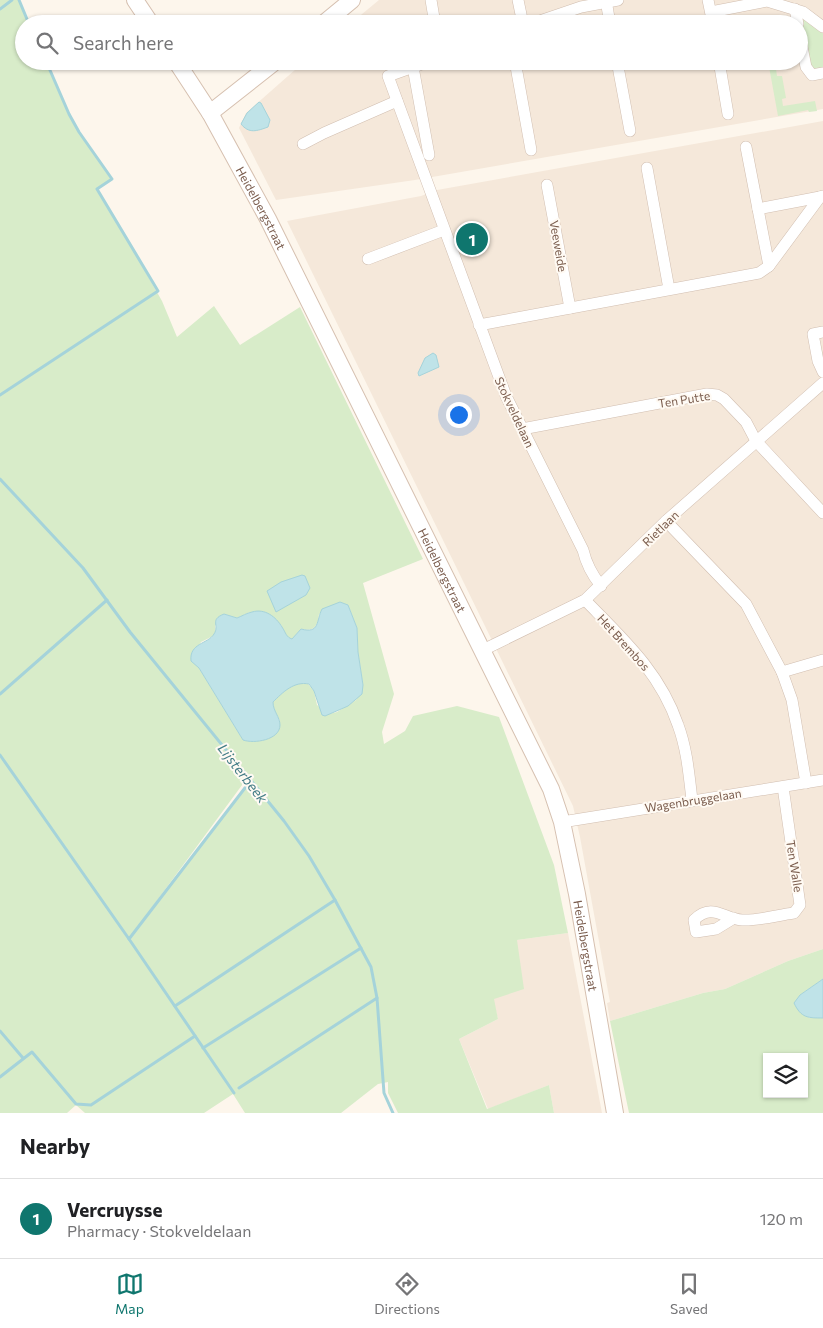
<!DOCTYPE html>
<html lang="en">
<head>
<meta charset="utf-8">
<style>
	:root { --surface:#fff; --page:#f2f2f2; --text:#202124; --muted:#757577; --line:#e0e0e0; --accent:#0f766e }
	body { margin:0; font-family:Commissioner,sans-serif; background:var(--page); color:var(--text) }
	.controls { position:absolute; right:15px; bottom:15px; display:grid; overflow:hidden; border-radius:0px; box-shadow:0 1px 4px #0004 }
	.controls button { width:45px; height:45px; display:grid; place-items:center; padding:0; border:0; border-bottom:1px solid var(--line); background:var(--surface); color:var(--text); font:25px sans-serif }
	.you { position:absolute; left:458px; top:414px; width:18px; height:18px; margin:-12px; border:4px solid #fff; border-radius:50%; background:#1a73e8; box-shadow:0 0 0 8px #1a73e833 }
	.badge { display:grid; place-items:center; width:32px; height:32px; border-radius:50%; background:var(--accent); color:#fff; font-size:16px; font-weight:700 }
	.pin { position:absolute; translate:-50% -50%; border:2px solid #fff; box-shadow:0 1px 5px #0006 }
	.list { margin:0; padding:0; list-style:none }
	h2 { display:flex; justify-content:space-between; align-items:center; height:65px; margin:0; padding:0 20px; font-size:21px }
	h2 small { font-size:16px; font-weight:400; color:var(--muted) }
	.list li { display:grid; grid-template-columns:32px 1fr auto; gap:15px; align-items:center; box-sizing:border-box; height:80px; padding:0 20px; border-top:1px solid var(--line) }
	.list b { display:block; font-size:19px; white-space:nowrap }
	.list p { margin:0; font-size:16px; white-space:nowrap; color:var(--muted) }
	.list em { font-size:16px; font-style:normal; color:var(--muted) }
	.icon { flex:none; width:28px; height:28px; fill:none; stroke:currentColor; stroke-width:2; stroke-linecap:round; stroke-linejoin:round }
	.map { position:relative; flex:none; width:823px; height:1113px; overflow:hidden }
	.search { position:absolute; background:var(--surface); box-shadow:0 1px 4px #0004; left:15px; right:15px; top:15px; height:55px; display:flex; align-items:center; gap:12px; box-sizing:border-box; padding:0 18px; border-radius:28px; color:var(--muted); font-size:19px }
	.sheet { height:145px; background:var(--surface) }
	nav { display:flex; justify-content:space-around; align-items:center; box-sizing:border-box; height:70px; border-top:1px solid var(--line); background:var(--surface); font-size:14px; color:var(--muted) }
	nav a { display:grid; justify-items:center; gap:2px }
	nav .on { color:var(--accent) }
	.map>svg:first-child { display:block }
	.residential { fill:#f5e8da }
	.green { fill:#d8ecc9; fill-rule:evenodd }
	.water { fill:#bfe3e8; stroke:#a5d3da }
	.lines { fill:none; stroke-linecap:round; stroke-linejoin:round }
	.stream { stroke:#a5d3da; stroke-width:3 }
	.street-casing { stroke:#d1beb0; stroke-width:12 }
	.secondary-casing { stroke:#d6c0b0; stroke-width:18 }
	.street { stroke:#fff; stroke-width:11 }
	.secondary { stroke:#fff; stroke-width:16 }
	.labels { text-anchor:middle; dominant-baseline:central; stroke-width:4; stroke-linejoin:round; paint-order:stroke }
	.street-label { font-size:12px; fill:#7a5c4d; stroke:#fffaf3 }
	.water-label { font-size:14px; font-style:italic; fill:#437c86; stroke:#fffaf3 }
</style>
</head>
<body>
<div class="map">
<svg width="823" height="1113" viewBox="0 0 823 1113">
	<rect width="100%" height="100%" fill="#fdf6ec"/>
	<g class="residential">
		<path d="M 379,0 L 823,0 L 823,109 L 415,180 L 276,200 L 239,128 L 246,113 L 305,61 L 799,61 L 799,24 L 350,24 Z"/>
		<path d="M 823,121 L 823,949 L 788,961 L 725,989 L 703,993 L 610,1021 L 607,1003 L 610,1002 L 580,837 L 573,806 L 287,221 L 421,196 L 437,190 Z"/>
		<path d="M 568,933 L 602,1113 L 554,1113 L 549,1085 L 488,1109 L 459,1039 L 498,1019 L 493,999 L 517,940 Z"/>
	</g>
	<g class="green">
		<path d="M 0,0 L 19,0 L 29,24 L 24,24 L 24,61 L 46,61 L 69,114 L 79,132 L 112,179 L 98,189 L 162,301 L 177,337 L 214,306 L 240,345 L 300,307 L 423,559 L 363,583 L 394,694 L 382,732 L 384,744 L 405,731 L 413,716 L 457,706 L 499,717 L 554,865 L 568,933 L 517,940 L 524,989 L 494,999 L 498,1019 L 459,1039 L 487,1109 L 549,1085 L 554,1113 L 398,1113 L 388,1093 L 388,1082 L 378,1084 L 341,1113 L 245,1113 L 233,1094 L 204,1113 L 85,1113 L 76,1105 L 67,1113 L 0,1113 ZM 348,605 L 357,628 L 358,652 L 363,685 L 356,700 L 337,712 L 329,714 L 317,705 L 314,691 L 308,684 C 293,681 283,692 273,702 L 273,708 L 280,721 C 270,741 265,742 243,740 L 199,668 L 191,660 L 201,642 L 213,636 L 216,632 L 215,626 L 224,614 L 237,618 L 250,612 L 281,625 L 287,637 L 292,639 L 301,629 C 314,632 318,626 319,614 ZM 245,781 L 248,784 L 151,911 L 150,910 Z"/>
		<path d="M 800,15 L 823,31 L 823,69 L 817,70 L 810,66 Z"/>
		<path d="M 768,61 L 777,61 L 775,62 L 777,76 L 782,76 L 786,98 L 782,99 L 783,106 L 815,101 L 817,111 L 809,112 L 808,110 L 778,116 Z"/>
		<path d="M 823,949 L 823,979 L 800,995 L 809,1018 L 823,1018 L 823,1113 L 629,1113 L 610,1021 L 703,993 L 725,989 L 788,961 ZM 767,1057 L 804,1057 L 804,1094 L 767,1094 Z"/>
	</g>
	<g class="water">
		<path d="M 259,102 L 261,103 L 270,120 L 268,127 C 257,131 249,134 241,124 L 247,113 Z"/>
		<path d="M 433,353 L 436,355 L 439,367 L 419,376 L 418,373 L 425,358 Z"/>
		<path d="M 302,575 L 305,576 L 310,588 L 306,595 L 276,612 L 267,591 L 281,582 Z"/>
		<path d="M 340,602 L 348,605 L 357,628 L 358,652 L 363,685 L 362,694 L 348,706 L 325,716 L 322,715 L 314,691 L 309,684 C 294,681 283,692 273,702 C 273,711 280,717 280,725 C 280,740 254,744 243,740 L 199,668 L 191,661 C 189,643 208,644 214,634 C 220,625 209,620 224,614 L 237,618 C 242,616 247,613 252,612 C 265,608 276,617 282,627 C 286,633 286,637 292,639 L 301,629 C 320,634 316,621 322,609 Z"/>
		<path d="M 823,979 L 823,1018 C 808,1018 801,1018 794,1003 L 800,995 Z"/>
	</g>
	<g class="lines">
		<g class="stream">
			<path d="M 19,0 L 29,24"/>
			<path d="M 0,9 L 12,0"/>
			<path d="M 0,395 L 158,291 L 97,189 L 112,179 L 79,132 L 69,114 L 46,61"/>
			<path d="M 0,479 L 83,568 L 130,632 L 284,821 L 309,856 L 335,900 L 371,967 L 377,998 L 384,1093 L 393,1113"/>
			<path d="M 0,694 L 107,600"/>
			<path d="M 0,755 L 129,939 L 234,1093"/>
			<path d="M 129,939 L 248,784"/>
			<path d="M 175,1006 L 335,900"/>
			<path d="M 0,1031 L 23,1058"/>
			<path d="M 203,1048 L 361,948"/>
			<path d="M 0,1077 L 32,1052 L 76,1104 L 91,1105 L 195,1036"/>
			<path d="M 239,1088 L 377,998"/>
		</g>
		<g class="street-casing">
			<g id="street">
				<path d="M 431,0 L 435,24"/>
				<path d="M 518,0 L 523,24"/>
				<path d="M 606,0 L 610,24"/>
				<path d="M 708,0 L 713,24"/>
				<path d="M 795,9 L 798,24"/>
				<path d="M 711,12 L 767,1 L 803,12 L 823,27"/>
				<path d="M 531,24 L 581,7 L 618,0"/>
				<path d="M 799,32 L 806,67 L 812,75 L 823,73"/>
				<path d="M 430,61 L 388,76 L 506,396 L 583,550 C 586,563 593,576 601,586"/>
				<path d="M 515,61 L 531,150"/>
				<path d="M 617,61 L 630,131"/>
				<path d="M 719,61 L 728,114"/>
				<path d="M 413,67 L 429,155"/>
				<path d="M 303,144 L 324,133 L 397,101"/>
				<path d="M 746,147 L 769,266"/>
				<path d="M 647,168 L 669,289"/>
				<path d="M 547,185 L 570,308"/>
				<path d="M 758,209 L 820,197"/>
				<path d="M 368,259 L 444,230"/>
				<path d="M 479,325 L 759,273 L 769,266 L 820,197 L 823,196"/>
				<path d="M 823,332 L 813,334 L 818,361 L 823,372"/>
				<path d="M 522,429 L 707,394 L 717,395 L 724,399 L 746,422 L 756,441 L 823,513"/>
				<path d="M 666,521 L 746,604 L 782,672 L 792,700 L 806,783"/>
				<path d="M 585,600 C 623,639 660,672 678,725 C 687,749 689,775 692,800"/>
				<path d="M 483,650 L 585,600 L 666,521 L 823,383"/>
				<path d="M 782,672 L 823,660"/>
				<path d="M 562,822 L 823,780"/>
				<path d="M 734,918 L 716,929 L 696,932 L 694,920 C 712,902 724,919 742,920 C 758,921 778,915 794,913 L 800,905 L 783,787"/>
			</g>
		</g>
		<g class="secondary-casing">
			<g id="secondary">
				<path d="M 135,0 L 151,24"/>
				<path d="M 323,24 L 352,0"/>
				<path id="s1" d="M 176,61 L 210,113 L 268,219 L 551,789 L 562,822 L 577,894 L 615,1113"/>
				<path d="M 210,113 L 276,61"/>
			</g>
		</g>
		<use href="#street" class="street"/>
		<use href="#secondary" class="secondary"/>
	</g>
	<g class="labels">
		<g class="street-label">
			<text stroke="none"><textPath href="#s1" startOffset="170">Heidelbergstraat</textPath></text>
			<text transform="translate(559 246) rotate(80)">Veeweide</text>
			<text transform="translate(684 399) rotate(-9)">Ten Putte</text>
			<text transform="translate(515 412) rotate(65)">Stokveldelaan</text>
			<text transform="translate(660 528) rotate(-44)">Rietlaan</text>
			<text stroke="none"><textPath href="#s1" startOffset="575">Heidelbergstraat</textPath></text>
			<text transform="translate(624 642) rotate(48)">Het Brembos</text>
			<text transform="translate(693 800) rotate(-9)">Wagenbruggelaan</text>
			<text transform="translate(795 866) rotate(81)">Ten Walle</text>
			<text stroke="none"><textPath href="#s1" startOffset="980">Heidelbergstraat</textPath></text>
		</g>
		<g class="water-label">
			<text transform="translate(243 773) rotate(52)">Lijsterbeek</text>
		</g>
	</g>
</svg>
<div class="controls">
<button><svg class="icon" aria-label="layers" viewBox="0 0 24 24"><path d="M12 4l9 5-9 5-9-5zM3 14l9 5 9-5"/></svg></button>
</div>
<div class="you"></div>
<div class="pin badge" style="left:472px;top:239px">1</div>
<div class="search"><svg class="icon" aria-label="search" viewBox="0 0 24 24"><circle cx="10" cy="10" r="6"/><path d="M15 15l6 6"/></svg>Search here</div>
</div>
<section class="sheet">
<h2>Nearby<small></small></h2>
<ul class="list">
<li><span class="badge">1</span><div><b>Vercruysse</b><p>Pharmacy · Stokveldelaan</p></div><em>120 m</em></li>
</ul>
</section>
<nav>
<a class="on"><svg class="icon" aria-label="map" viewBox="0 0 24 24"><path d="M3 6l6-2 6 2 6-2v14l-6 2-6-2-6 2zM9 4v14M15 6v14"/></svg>Map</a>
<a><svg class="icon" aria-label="directions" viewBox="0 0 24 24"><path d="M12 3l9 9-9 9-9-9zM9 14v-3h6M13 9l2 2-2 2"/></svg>Directions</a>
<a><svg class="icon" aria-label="saved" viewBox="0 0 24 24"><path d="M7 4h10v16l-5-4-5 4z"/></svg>Saved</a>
</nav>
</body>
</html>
